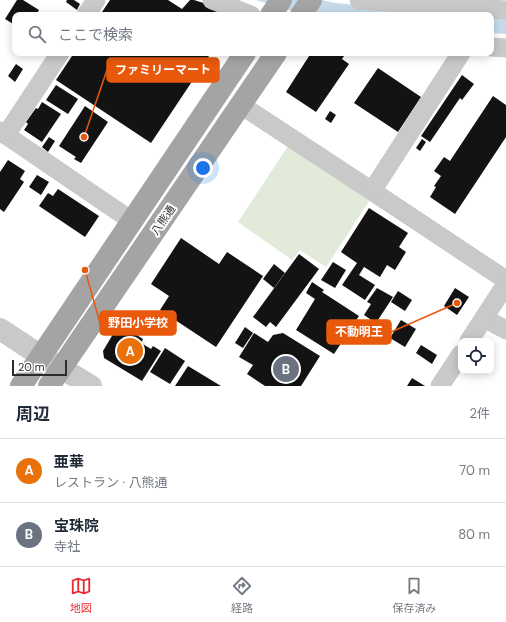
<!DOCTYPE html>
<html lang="ja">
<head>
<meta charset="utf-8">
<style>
	:root { --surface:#fff; --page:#f6f6f7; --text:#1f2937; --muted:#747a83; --line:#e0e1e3; --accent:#e72b33 }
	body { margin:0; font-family:"DM Sans","Noto Sans JP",sans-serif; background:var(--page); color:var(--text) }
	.controls { position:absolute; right:12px; bottom:12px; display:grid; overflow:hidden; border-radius:8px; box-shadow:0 2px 10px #0003 }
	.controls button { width:36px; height:36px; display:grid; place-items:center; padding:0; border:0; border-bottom:1px solid var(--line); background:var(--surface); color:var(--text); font:20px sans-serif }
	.scale { position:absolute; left:12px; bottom:10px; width:55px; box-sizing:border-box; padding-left:4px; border:2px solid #2c2c2c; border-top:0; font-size:11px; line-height:14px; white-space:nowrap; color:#2c2c2c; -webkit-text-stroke:3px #fff; paint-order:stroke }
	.you { position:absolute; left:203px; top:168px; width:14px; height:14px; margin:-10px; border:3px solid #fff; border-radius:50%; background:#1a73e8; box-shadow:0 0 0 6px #1a73e833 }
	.badge { display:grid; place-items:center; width:26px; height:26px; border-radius:50%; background:var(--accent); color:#fff; font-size:13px; font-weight:700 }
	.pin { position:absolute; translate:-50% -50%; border:2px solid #fff; box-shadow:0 1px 4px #0006 }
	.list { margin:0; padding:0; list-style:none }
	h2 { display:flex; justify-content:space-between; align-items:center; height:52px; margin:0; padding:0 16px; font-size:17px }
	h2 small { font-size:13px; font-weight:400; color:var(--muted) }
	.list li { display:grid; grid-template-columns:26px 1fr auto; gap:12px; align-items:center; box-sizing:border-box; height:64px; padding:0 16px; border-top:1px solid var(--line) }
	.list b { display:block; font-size:15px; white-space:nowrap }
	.list p { margin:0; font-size:13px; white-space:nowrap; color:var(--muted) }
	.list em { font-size:13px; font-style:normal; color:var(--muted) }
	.icon { flex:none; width:22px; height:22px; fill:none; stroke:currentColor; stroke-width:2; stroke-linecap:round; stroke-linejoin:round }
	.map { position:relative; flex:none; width:506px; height:386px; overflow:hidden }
	.search { position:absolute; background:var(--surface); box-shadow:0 2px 10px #0003; left:12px; right:12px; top:12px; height:44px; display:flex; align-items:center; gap:10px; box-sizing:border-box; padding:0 14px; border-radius:8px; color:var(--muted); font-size:15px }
	.sheet { height:180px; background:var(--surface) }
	nav { display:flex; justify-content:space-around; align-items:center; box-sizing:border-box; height:56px; border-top:1px solid var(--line); background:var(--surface); font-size:11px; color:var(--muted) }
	nav a { display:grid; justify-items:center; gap:2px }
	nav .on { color:var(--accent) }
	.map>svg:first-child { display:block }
	.green { fill:#e2ebd9 }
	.water { fill:#c5dbeb }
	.building { fill:#131313 }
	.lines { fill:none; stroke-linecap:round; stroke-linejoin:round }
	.minor { stroke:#c9c9c9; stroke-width:19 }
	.tertiary { stroke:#c9c9c9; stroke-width:22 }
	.primary { stroke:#a4a4a4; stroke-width:22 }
	.labels { text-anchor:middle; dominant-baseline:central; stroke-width:4; stroke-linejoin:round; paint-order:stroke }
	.street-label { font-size:11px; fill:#2c2c2c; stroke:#fff }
	.leader { fill:none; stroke:#e8590c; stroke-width:1.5 }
	.callout-dot { fill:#e8590c; stroke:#fff; stroke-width:1.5 }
	.callout { fill:#e8590c; stroke:#e8590c; stroke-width:1.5 }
	.callout-label { font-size:12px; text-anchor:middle; font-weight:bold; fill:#fff }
</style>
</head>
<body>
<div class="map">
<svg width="506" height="386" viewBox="0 0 506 386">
	<rect width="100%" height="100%" fill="#fff"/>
	<path class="green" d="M 288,146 L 370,200 L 326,267 L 300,250 L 292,260 L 238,222 Z"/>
	<g class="water">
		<path d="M 256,0 L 322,0 L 335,3 L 463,15 L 305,15 Z"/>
		<path d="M 491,17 L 506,19 L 506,34 L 491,33 Z"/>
	</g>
	<g class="building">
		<path d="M 17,0 L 23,0 L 39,10 L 36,15 L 15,15 L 15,25 L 5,19 Z"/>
		<path d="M 67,0 L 74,0 L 80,4 L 77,10 L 66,2 Z"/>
		<path d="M 110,0 L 168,0 L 182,9 L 190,0 L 194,0 L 213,6 L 226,15 L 100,15 Z"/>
		<path d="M 74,53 L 211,53 L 151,143 L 56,80 Z"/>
		<path d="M 311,53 L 346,53 L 342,59 L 349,64 L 316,112 L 286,92 Z"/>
		<path d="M 16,64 L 23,69 L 15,82 L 8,76 Z"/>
		<path d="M 378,68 L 421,97 L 398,132 L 354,103 Z"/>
		<path d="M 462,75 L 474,84 L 462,100 L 460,98 L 430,142 L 421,136 Z"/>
		<path d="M 56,85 L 78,99 L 68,114 L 46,100 Z"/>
		<path d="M 493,96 L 506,105 L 506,137 L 455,214 L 430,197 L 436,187 L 434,186 L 441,176 L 434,171 L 444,157 L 450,161 Z"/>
		<path d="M 42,102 L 61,114 L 42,142 L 24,130 L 28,124 L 26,122 L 36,108 L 38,109 Z"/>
		<path d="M 85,106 L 108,122 L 81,163 L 74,159 L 76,157 L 59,146 Z"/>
		<path d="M 330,111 L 336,115 L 331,123 L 325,119 Z"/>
		<path d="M 49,137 L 55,141 L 48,152 L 42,147 Z"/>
		<path d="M 422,139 L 426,142 L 420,151 L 416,148 Z"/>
		<path d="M 8,160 L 25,171 L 20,179 L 24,182 L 4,212 L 0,209 L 0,172 Z"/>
		<path d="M 37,175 L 49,182 L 41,195 L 29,187 Z"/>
		<path d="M 58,189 L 99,216 L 85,237 L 39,206 L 48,193 L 53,196 Z"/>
		<path d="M 369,208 L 408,233 L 399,247 L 406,252 L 395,270 L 387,265 L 380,277 L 364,267 L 359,275 L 375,285 L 365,300 L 342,285 L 357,263 L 341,252 Z"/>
		<path d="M 181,238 L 219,264 L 227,252 L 263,276 L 216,347 L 160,310 L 169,296 L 151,284 Z"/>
		<path d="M 299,254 L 319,269 L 276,327 L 270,322 L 266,327 L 253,317 Z"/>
		<path d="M 333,262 L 346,270 L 335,288 L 321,280 Z"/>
		<path d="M 274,264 L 285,273 L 274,288 L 263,279 Z"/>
		<path d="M 312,282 L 324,290 L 322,292 L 359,316 L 334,354 L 296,330 L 315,299 L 306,293 Z"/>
		<path d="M 377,288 L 393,297 L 376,323 L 364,315 L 371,304 L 367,302 Z"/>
		<path d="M 455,288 L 469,297 L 457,315 L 444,306 Z"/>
		<path d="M 398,291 L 412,300 L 405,311 L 391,302 Z"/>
		<path d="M 401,320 L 416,329 L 405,347 L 390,338 Z"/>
		<path d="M 119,324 L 143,339 L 141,343 L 151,349 L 153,346 L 161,351 L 142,381 L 104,358 L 103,351 Z"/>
		<path d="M 245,327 L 253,333 L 243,348 L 235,343 Z"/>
		<path d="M 254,333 L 268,342 L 273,335 L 283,333 L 320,356 L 301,386 L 265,386 L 247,374 L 253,365 L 239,357 Z"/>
		<path d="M 421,345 L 437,355 L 432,364 L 416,353 Z"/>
		<path d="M 165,348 L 185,361 L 170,384 L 150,372 Z"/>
		<path d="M 188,366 L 221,386 L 175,386 Z"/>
		<path d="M 412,378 L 425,386 L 407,386 Z"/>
	</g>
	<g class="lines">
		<g class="minor">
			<path d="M 212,0 L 251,15"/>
			<path d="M 359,0 L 506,10"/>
			<path d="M 86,15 L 96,0"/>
			<path d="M 491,47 L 506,48"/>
			<path d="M 241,105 L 372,191 L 506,280"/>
			<path d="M 0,131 L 132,221"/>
			<path d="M 6,135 L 60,53"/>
			<path d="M 372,191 L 461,53"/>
			<path d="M 484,318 L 506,330"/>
			<path d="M 469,341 L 506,284"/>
			<path d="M 440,386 L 461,354"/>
		</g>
		<path class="tertiary" d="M 0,329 L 41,356 L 91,386"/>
		<g class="primary">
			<path d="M 271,15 L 281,0"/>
			<path d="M 301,15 L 311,0"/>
			<path d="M 21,386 L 245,53"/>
			<path d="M 49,386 L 276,53"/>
		</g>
	</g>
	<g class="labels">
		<g class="street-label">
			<text transform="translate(163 220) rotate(-56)">八熊通</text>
		</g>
	</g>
	<path class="leader" d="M84 137L107 70M85 270L100 323M457 303L391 332"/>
	<g class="callout-dot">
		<circle cx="84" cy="137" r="4"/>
		<circle cx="85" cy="270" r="4"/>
		<circle cx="457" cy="303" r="4"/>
	</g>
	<g class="callout">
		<rect x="107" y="58" width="112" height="24" rx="4"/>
		<rect x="100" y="311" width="76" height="24" rx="4"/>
		<rect x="327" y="320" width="64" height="24" rx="4"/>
	</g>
	<g class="callout-label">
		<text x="163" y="74">ファミリーマート</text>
		<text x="138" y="327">野田小学校</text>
		<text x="359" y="336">不動明王</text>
	</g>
</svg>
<div class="controls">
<button><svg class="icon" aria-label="locate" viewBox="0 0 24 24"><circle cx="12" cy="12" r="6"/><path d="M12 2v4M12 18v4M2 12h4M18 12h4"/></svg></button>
</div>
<div class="scale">20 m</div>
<div class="you"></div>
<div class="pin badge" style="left:130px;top:351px;background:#e8710a">A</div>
<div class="pin badge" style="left:286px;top:369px;background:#6b7280">B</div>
<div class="search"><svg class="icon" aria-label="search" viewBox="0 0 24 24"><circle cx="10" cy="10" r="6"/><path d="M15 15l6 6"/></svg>ここで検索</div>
</div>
<section class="sheet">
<h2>周辺<small>2件</small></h2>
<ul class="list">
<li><span class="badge" style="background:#e8710a">A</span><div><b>亜華</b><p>レストラン · 八熊通</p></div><em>70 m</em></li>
<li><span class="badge" style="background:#6b7280">B</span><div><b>宝珠院</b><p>寺社</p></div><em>80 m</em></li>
</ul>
</section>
<nav>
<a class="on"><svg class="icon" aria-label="map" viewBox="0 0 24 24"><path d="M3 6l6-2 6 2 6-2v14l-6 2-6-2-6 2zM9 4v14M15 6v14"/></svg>地図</a>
<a><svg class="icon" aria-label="directions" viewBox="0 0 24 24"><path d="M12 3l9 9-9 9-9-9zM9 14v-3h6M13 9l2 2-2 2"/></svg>経路</a>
<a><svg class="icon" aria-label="saved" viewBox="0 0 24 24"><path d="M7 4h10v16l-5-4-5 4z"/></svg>保存済み</a>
</nav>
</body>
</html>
